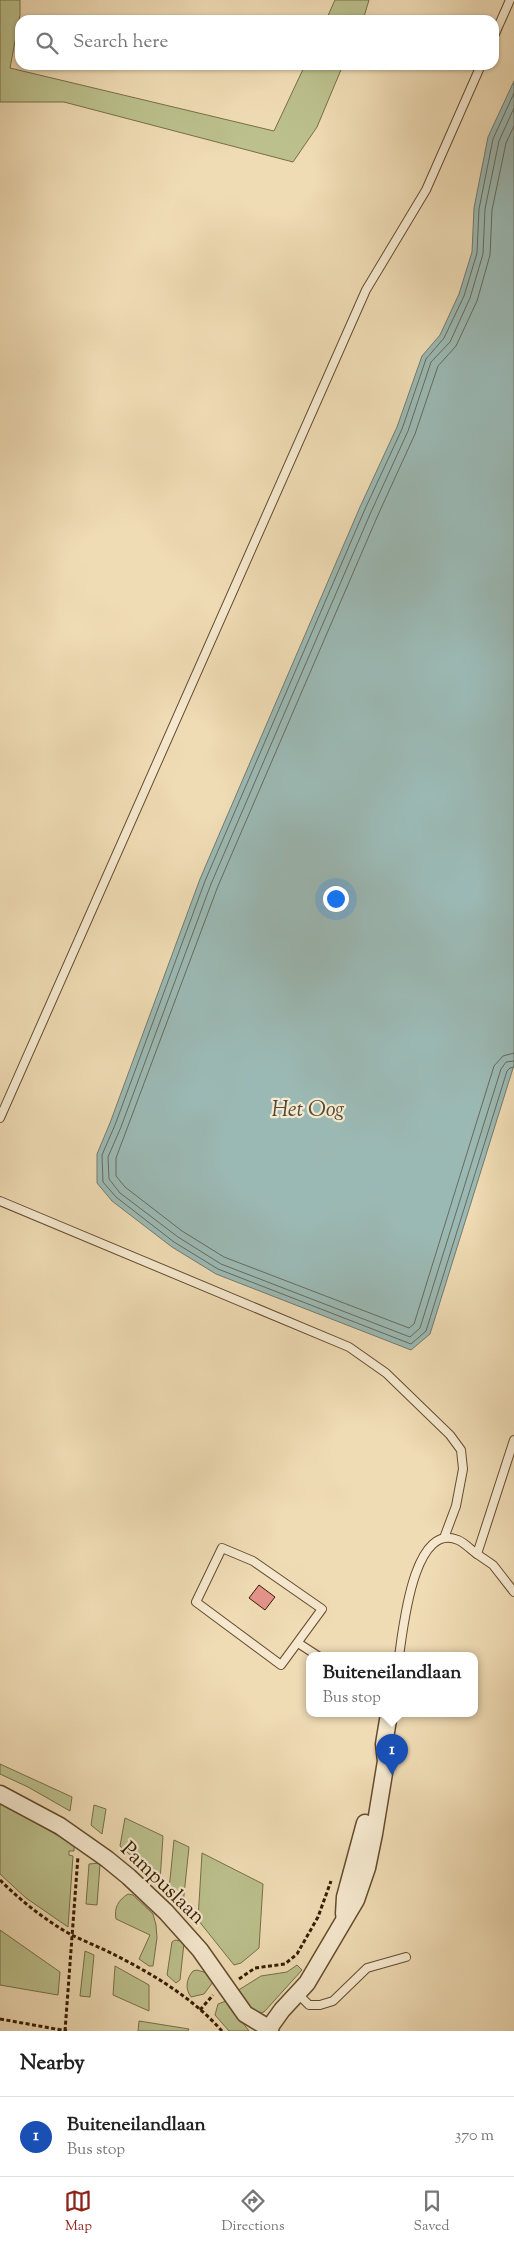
<!DOCTYPE html>
<html lang="en">
<head>
<meta charset="utf-8">
<style>
	:root { --surface:#fff; --page:#f6f6f6; --text:#222; --muted:#767676; --line:#e0e0e0; --accent:#8f2418 }
	body { margin:0; font-family:"Sorts Mill Goudy",serif; background:var(--page); color:var(--text) }
	.you { position:absolute; left:335px; top:898px; width:18px; height:18px; margin:-12px; border:4px solid #fff; border-radius:50%; background:#1a73e8; box-shadow:0 0 0 8px #1a73e833 }
	.badge { display:grid; place-items:center; width:32px; height:32px; border-radius:50%; background:var(--accent); color:#fff; font-size:16px; font-weight:700 }
	.pin { position:absolute; translate:-50% -41px; filter:drop-shadow(0 1px 2px #0008) }
	.pin::after { content:''; position:absolute; top:26px; width:18px; height:15px; background:inherit; clip-path:polygon(0 0,100% 0,50% 100%) }
	.popup { position:absolute; left:306px; top:1652px; width:172px; height:65px; box-sizing:border-box; display:grid; place-content:center; border-radius:10px; background:var(--surface); filter:drop-shadow(0 1px 4px #0005); font-size:16px; white-space:nowrap; color:var(--muted) }
	.popup b { font-size:19px; color:var(--text) }
	.popup::after { content:''; position:absolute; left:50%; top:100%; margin-left:-10px; border:10px solid transparent; border-top-color:var(--surface) }
	.list { margin:0; padding:0; list-style:none }
	h2 { display:flex; justify-content:space-between; align-items:center; height:65px; margin:0; padding:0 20px; font-size:21px }
	h2 small { font-size:16px; font-weight:400; color:var(--muted) }
	.list li { display:grid; grid-template-columns:32px 1fr auto; gap:15px; align-items:center; box-sizing:border-box; height:80px; padding:0 20px; border-top:1px solid var(--line) }
	.list b { display:block; font-size:19px; white-space:nowrap }
	.list p { margin:0; font-size:16px; white-space:nowrap; color:var(--muted) }
	.list em { font-size:16px; font-style:normal; color:var(--muted) }
	.icon { flex:none; width:28px; height:28px; fill:none; stroke:currentColor; stroke-width:2; stroke-linecap:round; stroke-linejoin:round }
	.map { position:relative; flex:none; width:514px; height:2031px; overflow:hidden }
	.search { position:absolute; background:var(--surface); box-shadow:0 1px 4px #0004; left:15px; right:15px; top:15px; height:55px; display:flex; align-items:center; gap:12px; box-sizing:border-box; padding:0 18px; border-radius:15px; color:var(--muted); font-size:19px }
	.sheet { height:145px; background:var(--surface) }
	nav { display:flex; justify-content:space-around; align-items:center; box-sizing:border-box; height:70px; border-top:1px solid var(--line); background:var(--surface); font-size:14px; color:var(--muted) }
	nav a { display:grid; justify-items:center; gap:2px }
	nav .on { color:var(--accent) }
	.map>svg:first-child { display:block }
	.green { fill:#bbc08c; stroke:#786e46 }
	.water { fill:#9bb9b4; stroke:#737a6c }
	.lines { fill:none; stroke-linecap:round; stroke-linejoin:round }
	.shore { stroke:#686a5a; stroke-width:1 }
	.building { fill:#e3938a; stroke:#361c00 }
	.lane-casing { stroke:#644c2d; stroke-width:10 }
	.street-casing { stroke:#644c2d; stroke-width:19 }
	.path { stroke:#361c00; stroke-width:3; stroke-dasharray:4 2.5; stroke-linecap:butt }
	.lane { stroke:#f5e8ce; stroke-width:8 }
	.street { stroke:#f5e8ce; stroke-width:16 }
	.labels { text-anchor:middle; dominant-baseline:central; stroke-width:4.5; stroke-linejoin:round; paint-order:stroke }
	.street-label { font-size:21px; fill:#361c00; stroke:#f5e8ce }
	.water-label { font-size:22px; font-style:italic; fill:#544b36; stroke:#f5e8ce }
</style>
</head>
<body>
<div class="map">
<svg width="514" height="2031" viewBox="0 0 514 2031">
	<rect width="100%" height="100%" fill="#efdbb4"/>
	<filter id="stains"><feTurbulence type="fractalNoise" baseFrequency=".004" numOctaves="4"/><feColorMatrix values="0 0 0 0 .2 0 0 0 0 .09 0 0 0 0 .02 0 0 0 .5 -.17"/></filter>
	<radialGradient id="worn" r=".72"><stop offset=".6" stop-color="#630" stop-opacity="0"/><stop offset="1" stop-color="#630" stop-opacity=".3"/></radialGradient>
	<g class="green">
		<path d="M 0,0 L 20,0 L 20,15 L 10,68 L 274,131 L 305,65 L 343,65 L 317,127 L 293,162 L 64,102 L 0,102 Z"/>
		<path d="M 335,0 L 369,0 L 363,20 L 326,20 Z"/>
		<path d="M 0,1764 L 72,1797 L 70,1811 L 28,1787 L 0,1774 Z"/>
		<path d="M 0,1802 L 74,1845 L 74,1851 L 69,1851 L 69,1855 L 73,1856 L 68,1927 L 26,1898 L 0,1874 Z"/>
		<path d="M 94,1805 L 106,1809 L 102,1834 L 91,1825 Z"/>
		<path d="M 125,1818 L 163,1836 L 160,1881 L 120,1846 Z"/>
		<path d="M 174,1840 L 189,1847 L 183,1904 L 169,1889 Z"/>
		<path d="M 202,1853 L 263,1884 L 259,1948 L 241,1963 L 234,1965 L 198,1920 Z"/>
		<path d="M 99,1863 L 100,1864 L 97,1905 L 86,1904 L 89,1864 Z"/>
		<path d="M 128,1894 L 133,1895 L 153,1914 L 156,1925 L 157,1938 L 153,1966 L 149,1966 L 139,1959 L 150,1935 L 116,1919 C 114,1908 118,1900 128,1894 Z"/>
		<path d="M 0,1930 L 60,1972 L 58,1995 L 0,1985 Z"/>
		<path d="M 175,1940 L 181,1941 L 184,1943 L 180,1980 L 176,1983 L 167,1975 L 172,1942 Z"/>
		<path d="M 85,1951 L 94,1955 L 90,1997 L 80,1996 Z"/>
		<path d="M 297,1965 L 302,1970 L 264,2012 C 250,2015 244,2002 237,1991 L 261,1976 L 287,1972 Z"/>
		<path d="M 115,1966 L 149,1985 L 149,2011 L 113,1995 Z"/>
		<path d="M 197,1970 L 207,1973 L 213,1982 L 204,1994 L 191,1997 C 185,1989 186,1979 193,1971 Z"/>
		<path d="M 226,2001 L 249,2031 L 229,2031 L 215,2015 L 218,2004 Z"/>
		<path d="M 139,2021 L 189,2029 L 188,2031 L 138,2031 Z"/>
	</g>
	<path class="water" d="M 514,81 L 514,1065 L 430,1334 L 411,1350 L 216,1274 L 172,1247 L 112,1201 L 97,1183 L 97,1154 L 110,1123 L 200,879 L 360,507 L 397,427 L 422,356 L 440,335 L 459,294 L 472,252 L 474,208 L 488,137 Z"/>
	<g class="lines">
		<g class="shore">
			<path d="M 514,93 L 493,139 L 479,209 L 477,253 L 464,296 L 444,338 L 426,359 L 402,429 L 365,509 L 205,881 L 115,1125 L 102,1155 L 103,1182 L 116,1197 L 174,1242 L 218,1269 L 411,1344 L 426,1331 L 507,1071 L 510,1068 L 514,1067"/>
			<path d="M 514,108 L 499,141 L 485,209 L 483,254 L 470,298 L 450,342 L 431,362 L 408,431 L 371,512 L 211,884 L 121,1127 L 108,1157 L 109,1179 L 120,1193 L 178,1237 L 221,1264 L 410,1337 L 420,1328 L 501,1069 L 506,1062 L 514,1061"/>
			<path d="M 514,126 L 506,143 L 492,210 L 490,255 L 477,301 L 456,346 L 438,366 L 415,434 L 378,515 L 218,886 L 116,1158 L 116,1176 L 125,1187 L 182,1231 L 224,1257 L 409,1328 L 414,1324 L 494,1066 L 503,1056 L 514,1053"/>
		</g>
	</g>
	<path class="building" d="M 259,1585 L 275,1597 L 265,1610 L 249,1598 Z"/>
	<g class="lines">
		<g class="lane-casing">
			<g id="lane">
				<path d="M 494,36 L 510,0"/>
				<path d="M 0,1118 L 366,290 L 426,190 L 481,65"/>
				<path d="M 0,1201 L 349,1347 L 386,1373 L 450,1435 L 461,1450 L 463,1469 L 456,1506 L 444,1538"/>
				<path d="M 514,1440 L 477,1554 L 493,1565 L 514,1592"/>
				<path d="M 222,1548 L 253,1561 L 322,1609 L 281,1665 L 196,1602 Z"/>
				<path d="M 298,1643 L 318,1656"/>
				<path d="M 399,1656 C 403,1631 413,1521 458,1540 C 465,1543 471,1550 477,1554"/>
				<path d="M 297,1993 L 309,2005 L 320,2005 L 333,2001 L 367,1968 L 406,1957"/>
			</g>
		</g>
		<g class="street-casing">
			<g id="street">
				<path d="M 0,1794 L 60,1826 L 107,1859 L 129,1877 L 166,1912 L 200,1950 L 245,2014 L 270,2029"/>
				<path d="M 344,1914 L 345,1897 L 365,1823"/>
				<path d="M 269,2031 L 272,2024 L 282,2010 L 307,1983 L 356,1900 L 367,1868 L 374,1834 L 386,1761 L 384,1744 L 389,1714"/>
			</g>
		</g>
		<g class="path">
			<path d="M 0,1880 C 19,1899 40,1916 63,1930 C 78,1939 95,1945 111,1953 C 151,1973 192,1997 222,2031"/>
			<path d="M 239,1979 L 255,1968 L 285,1964 L 297,1954 L 318,1917 L 331,1881"/>
			<path d="M 200,2010 L 213,1995"/>
			<path d="M 0,2019 L 67,2031"/>
			<path d="M 65,2031 L 78,1856"/>
		</g>
		<use href="#lane" class="lane"/>
		<use href="#street" class="street"/>
	</g>
	<g class="labels">
		<g class="street-label">
			<text transform="translate(162 1884) rotate(44)">Pampuslaan</text>
		</g>
		<g class="water-label">
			<text x="308" y="1111">Het Oog</text>
		</g>
	</g>
	<rect width="100%" height="100%" filter="url(#stains)"/>
	<rect width="100%" height="100%" fill="url(#worn)"/>
</svg>
<div class="you"></div>
<div class="pin badge" style="left:392px;top:1775px;background:#1a4fb4">1</div>
<div class="popup"><b>Buiteneilandlaan</b>Bus stop</div>
<div class="search"><svg class="icon" aria-label="search" viewBox="0 0 24 24"><circle cx="10" cy="10" r="6"/><path d="M15 15l6 6"/></svg>Search here</div>
</div>
<section class="sheet">
<h2>Nearby<small></small></h2>
<ul class="list">
<li><span class="badge" style="background:#1a4fb4">1</span><div><b>Buiteneilandlaan</b><p>Bus stop</p></div><em>370 m</em></li>
</ul>
</section>
<nav>
<a class="on"><svg class="icon" aria-label="map" viewBox="0 0 24 24"><path d="M3 6l6-2 6 2 6-2v14l-6 2-6-2-6 2zM9 4v14M15 6v14"/></svg>Map</a>
<a><svg class="icon" aria-label="directions" viewBox="0 0 24 24"><path d="M12 3l9 9-9 9-9-9zM9 14v-3h6M13 9l2 2-2 2"/></svg>Directions</a>
<a><svg class="icon" aria-label="saved" viewBox="0 0 24 24"><path d="M7 4h10v16l-5-4-5 4z"/></svg>Saved</a>
</nav>
</body>
</html>
